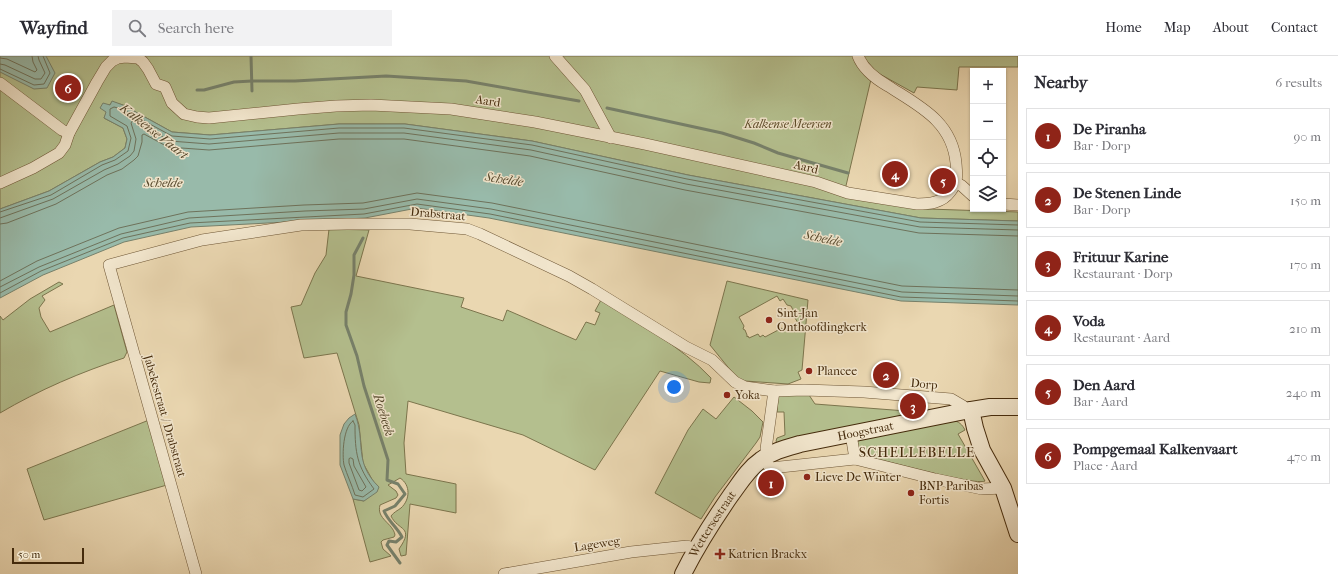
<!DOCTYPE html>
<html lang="en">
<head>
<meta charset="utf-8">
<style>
	:root { --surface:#fff; --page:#f2f2f3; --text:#2b2b33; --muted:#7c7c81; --line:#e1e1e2; --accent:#8f2418 }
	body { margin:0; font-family:"IM FELL French Canon",serif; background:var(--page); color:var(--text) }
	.controls { position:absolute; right:12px; top:12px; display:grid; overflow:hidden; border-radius:0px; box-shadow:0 1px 3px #0004 }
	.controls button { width:36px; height:36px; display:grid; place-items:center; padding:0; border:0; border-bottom:1px solid var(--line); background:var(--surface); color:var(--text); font:20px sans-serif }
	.scale { position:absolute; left:12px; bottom:10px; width:72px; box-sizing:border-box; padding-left:4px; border:2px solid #452b0c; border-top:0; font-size:11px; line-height:14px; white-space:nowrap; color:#452b0c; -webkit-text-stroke:3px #f1e5cc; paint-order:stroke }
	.you { position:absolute; left:674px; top:331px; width:14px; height:14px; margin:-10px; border:3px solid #fff; border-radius:50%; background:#1a73e8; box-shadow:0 0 0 6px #1a73e833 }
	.badge { display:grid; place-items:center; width:26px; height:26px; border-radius:50%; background:var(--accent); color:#fff; font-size:13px; font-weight:700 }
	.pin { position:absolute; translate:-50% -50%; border:2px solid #fff; box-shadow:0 1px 4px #0006 }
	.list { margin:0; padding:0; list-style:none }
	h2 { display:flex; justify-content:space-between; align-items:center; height:52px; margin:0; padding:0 16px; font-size:17px }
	h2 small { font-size:13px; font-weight:400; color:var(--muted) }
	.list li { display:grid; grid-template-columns:26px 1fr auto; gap:12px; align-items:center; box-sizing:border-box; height:56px; margin:0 8px 8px; padding:0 8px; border:1px solid var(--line); border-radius:0px }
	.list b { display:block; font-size:15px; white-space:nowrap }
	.list p { margin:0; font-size:13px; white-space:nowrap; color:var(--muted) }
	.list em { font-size:13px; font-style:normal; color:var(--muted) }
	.icon { flex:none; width:22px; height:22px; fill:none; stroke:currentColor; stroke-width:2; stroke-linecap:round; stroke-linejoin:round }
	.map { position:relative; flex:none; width:1018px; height:518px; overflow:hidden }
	header { display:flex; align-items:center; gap:24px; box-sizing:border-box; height:56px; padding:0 20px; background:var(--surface); border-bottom:1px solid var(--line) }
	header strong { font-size:19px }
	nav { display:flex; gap:22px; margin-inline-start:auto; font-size:14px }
	.search { width:280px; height:36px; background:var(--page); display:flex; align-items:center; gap:10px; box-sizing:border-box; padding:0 14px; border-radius:0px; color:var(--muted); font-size:15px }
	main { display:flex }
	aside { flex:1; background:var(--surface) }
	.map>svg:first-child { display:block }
	.green { fill:#b4bf8e; stroke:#7c754d; fill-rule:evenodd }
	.water { fill:#98baaa; stroke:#77816b }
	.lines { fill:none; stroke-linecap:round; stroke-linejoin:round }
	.shore { stroke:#6e725b; stroke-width:1 }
	.stream { stroke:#77816b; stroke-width:3 }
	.street-casing { stroke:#6e5635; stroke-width:12 }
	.secondary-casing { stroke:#452b0c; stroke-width:18 }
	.street { stroke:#f1e5cc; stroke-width:11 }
	.secondary { stroke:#f1e5cc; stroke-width:16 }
	.poi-dot { fill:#8f2418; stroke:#f1e5cc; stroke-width:1.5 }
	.labels { text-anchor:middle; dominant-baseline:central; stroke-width:3; stroke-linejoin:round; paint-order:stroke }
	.street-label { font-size:12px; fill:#452b0c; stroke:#f1e5cc }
	.park-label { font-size:12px; font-style:italic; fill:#5b4926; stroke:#f1e5cc }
	.poi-label { font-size:12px; fill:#452b0c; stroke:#f1e5cc; text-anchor:start }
	.water-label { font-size:13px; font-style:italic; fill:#56482c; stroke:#f1e5cc }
	.quarter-label { font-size:14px; letter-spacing:1px; fill:#452b0c; stroke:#f1e5cc }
</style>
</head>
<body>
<header>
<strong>Wayfind</strong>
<div class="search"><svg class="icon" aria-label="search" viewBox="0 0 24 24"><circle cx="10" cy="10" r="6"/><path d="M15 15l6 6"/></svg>Search here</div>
<nav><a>Home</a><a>Map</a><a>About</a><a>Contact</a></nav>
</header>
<main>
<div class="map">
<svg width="1018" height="518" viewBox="0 0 1018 518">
	<rect width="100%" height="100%" fill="#ead7b1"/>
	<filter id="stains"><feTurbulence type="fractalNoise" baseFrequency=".005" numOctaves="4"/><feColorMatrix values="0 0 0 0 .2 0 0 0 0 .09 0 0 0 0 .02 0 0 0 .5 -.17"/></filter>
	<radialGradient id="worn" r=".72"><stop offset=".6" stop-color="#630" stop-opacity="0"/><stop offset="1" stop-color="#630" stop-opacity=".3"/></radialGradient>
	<g class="green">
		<path d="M 0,0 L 1018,0 L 1018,11 L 959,11 L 957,34 L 917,31 L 914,37 L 878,17 L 872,19 L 845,134 L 928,153 L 1018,156 L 1018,165 L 921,162 L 688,119 L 532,85 L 405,68 L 339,68 L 210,79 L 172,76 L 123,49 L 112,46 L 105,54 L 107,56 L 104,62 L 123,72 L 127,83 L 125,92 L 113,101 L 100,106 L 49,135 L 0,153 Z"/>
		<path d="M 329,173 L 369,174 L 356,220 L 464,242 L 461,251 L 503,265 L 507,254 L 576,284 L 586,266 L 595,269 L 600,257 L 595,255 L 601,244 C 639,268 681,290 711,322 L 710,327 L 699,326 L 660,315 L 595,414 L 523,379 L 408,345 L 404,387 L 406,418 L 456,428 L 456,457 L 410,448 L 406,499 L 401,500 L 399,493 C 415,470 398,475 391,460 C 394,456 397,455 401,452 C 410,444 411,429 400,422 L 388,429 L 396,435 L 398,439 L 396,442 L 380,449 C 376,463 393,467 395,479 L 394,481 L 383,484 L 381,486 L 383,493 L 391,500 L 370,506 L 353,443 L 364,445 L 379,431 L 373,425 L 363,407 L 359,369 L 337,297 L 304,302 L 291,251 L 301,249 L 315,217 L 326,199 Z"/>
		<path d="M 727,225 L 808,244 L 802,314 L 798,316 L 801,323 L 788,328 L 745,325 L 736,321 L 710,289 ZM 777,240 L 780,245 L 783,243 L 787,249 L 791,250 L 793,254 L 792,257 L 798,267 L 784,275 L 782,272 L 765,281 L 763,279 L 760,281 L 758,278 L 749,282 L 748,280 L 747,281 L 747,279 L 745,274 L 743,273 L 744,270 L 739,261 Z"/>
		<path d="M 59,226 L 63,228 L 42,240 L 45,244 L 39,252 L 41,261 L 50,276 L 114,249 L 127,296 L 124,302 C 81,316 39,334 0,357 L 0,260 L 3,264 L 30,243 Z"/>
		<path d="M 782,338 L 809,339 L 815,348 L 919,356 L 918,359 L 777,387 L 776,385 L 777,382 L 785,379 L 784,356 L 777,356 L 778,341 Z"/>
		<path d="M 734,341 L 752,355 L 763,366 L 760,381 L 756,387 L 715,441 L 701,463 L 655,437 L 688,374 L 703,353 L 716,363 Z"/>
		<path d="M 149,364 L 167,429 L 44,464 L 27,413 Z"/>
		<path d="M 953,364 C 959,366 962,368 965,374 L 958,378 L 985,425 C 975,430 877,403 859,398 L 857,383 Z"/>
	</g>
	<g class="water">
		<path d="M 0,0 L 46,0 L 55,17 L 47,32 L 34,33 L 0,16 Z"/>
		<path d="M 112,45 L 123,49 L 172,76 L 210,79 L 339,68 L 405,68 L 532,85 L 688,119 L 921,162 L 1018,165 L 1018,249 L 901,245 L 489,162 L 417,152 L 365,162 L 191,171 L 124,186 L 43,219 L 0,242 L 0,153 L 49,135 L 100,106 L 113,101 L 125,92 L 127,83 L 123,72 L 104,62 L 106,56 L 100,52 L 103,47 L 110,49 Z"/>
		<path d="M 355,358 C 366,386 353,406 379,431 L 377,436 L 364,445 L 353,443 L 340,409 L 340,379 L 344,368 L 349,362 Z"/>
	</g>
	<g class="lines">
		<g class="shore">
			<path d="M 0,2 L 7,3 L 35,16 L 37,14 L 33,6 L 32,0"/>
			<path d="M 0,8 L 5,9 L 35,23 L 41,23 L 45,17 L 39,4 L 38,0"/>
			<path d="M 0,13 L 34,29 L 44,28 L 50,17 L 43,0"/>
			<path d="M 0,156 L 51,139 L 102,109 L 115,104 L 128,95 L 131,82 L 127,70 L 110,60 L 110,53 L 114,51 L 122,53 L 172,80 L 210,83 L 339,72 L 404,72 L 532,89 L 687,123 L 920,166 L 1018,169"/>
			<path d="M 0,162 L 53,143 L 104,114 L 118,108 L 130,100 L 134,95 L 136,83 L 131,67 L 133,64 L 170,85 L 209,88 L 339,77 L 404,77 L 531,94 L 686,128 L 920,171 L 1018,174"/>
			<path d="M 0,168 L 7,167 L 56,148 L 107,119 L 122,113 L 134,104 L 138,100 L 142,86 L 142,79 L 144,78 L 168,91 L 209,94 L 339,83 L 404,83 L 530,100 L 685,134 L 919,177 L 1018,180"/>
			<path d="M 0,225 L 37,205 L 119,172 L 188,156 L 304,149 L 363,147 L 417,137 L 492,147 L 902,230 L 1018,234"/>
			<path d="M 0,231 L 39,211 L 121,178 L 189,162 L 305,155 L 364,153 L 417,143 L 491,153 L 902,236 L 1018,240"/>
			<path d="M 0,237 L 41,215 L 123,182 L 190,167 L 364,158 L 417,148 L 490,158 L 901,241 L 1018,245"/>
			<path d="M 353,365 L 355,369 C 355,397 357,410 374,433 L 363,441 L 355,439 C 352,429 347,419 344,409 C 342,399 343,371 353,365 Z"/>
			<path d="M 351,402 L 353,403 L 354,410 L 366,431 L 362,435 L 359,434 L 349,407 L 349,403 Z"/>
		</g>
		<g class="stream">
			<path d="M 251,0 L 252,35"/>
			<path d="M 197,34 L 204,34 L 234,26 L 252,25 L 295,25 L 386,20 L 466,25 L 579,45"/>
			<path d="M 607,52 L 722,77 L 754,87 L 778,97 L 848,117"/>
			<path d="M 363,182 L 354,199 L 354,219 L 351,238 L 346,256 L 346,269 L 357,300 L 364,330 L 388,404 L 387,424 L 398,428 L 405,438 L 395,450 L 384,455 C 388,465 397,471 402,481 L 396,486 L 389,485 L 387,489 L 400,507"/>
		</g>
		<g class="street-casing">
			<g id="street">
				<path d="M 555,0 L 585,34 L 611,82"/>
				<path d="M 0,27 L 62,74 L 69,77"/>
				<path d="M 0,127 L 33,112 L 59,97 L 65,89 L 69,77 L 97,26 L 106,11 L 112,5 L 118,2 L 125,1 L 138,2 L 143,6 L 148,13 L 156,28 L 165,31 L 172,47 L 184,58 L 197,61 L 209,62 L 298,53 L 336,50 L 371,49 L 451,53 L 535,66 L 645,88 L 816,126 L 848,137 L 917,148 C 929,148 942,147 950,136 C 958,126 957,120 956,107 C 952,65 919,50 888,30 C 876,23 863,13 858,0"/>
				<path d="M 957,127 L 962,130 L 973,140"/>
				<path d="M 1003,148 L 1018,149"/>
				<path d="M 851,378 L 855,403"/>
				<path d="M 769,399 L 766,393 L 774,335"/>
				<path d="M 762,403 L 771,412 L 855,403 L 935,423 L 982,433 L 1003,432"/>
				<path d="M 196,518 L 109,209 L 202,184 L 301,169 L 347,168 L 410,168 L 467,173 L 480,178 L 569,220 L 592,233 L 686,291 L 712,304 L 735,326 L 745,331 L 774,335 L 804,334 L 864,336 L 951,343 L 963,350 L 965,355"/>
				<path d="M 504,518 L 631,496 L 687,490 L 695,493"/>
			</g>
		</g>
		<g class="secondary-casing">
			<g id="secondary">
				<path d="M 971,354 L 975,372 L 982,394 L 1003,432 L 1018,478"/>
				<path id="s1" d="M 683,518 C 697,490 713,465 731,439 C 740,427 748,413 761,404 C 773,395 786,392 800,388 L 965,355 L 990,351 L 1018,351"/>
			</g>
		</g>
		<use href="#street" class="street"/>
		<use href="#secondary" class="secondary"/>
	</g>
	<g class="poi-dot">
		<circle cx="769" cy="264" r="4"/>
		<circle cx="809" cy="315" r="4"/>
		<circle cx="727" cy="339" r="4"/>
		<circle cx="807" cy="421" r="4"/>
		<circle cx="911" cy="437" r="4"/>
		<path d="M718 492h4v4h4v4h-4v4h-4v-4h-4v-4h4z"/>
	</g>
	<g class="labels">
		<g class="street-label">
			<text transform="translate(488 45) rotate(9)">Aard</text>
			<text transform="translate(806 111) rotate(14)">Aard</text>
			<text transform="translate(438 158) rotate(5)">Drabstraat</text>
			<text transform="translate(924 328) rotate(5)">Dorp</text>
			<text transform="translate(165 360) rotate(74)">Jabekestraat / Drabstraat</text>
			<text stroke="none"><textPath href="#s1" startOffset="248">Hoogstraat</textPath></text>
			<text stroke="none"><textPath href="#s1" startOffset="58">Wettersestraat</textPath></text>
			<text transform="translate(597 488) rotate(-9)">Lageweg</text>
		</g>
		<g class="park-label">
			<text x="788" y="68">Kalkense Meersen</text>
		</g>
		<g class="poi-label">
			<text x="777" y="257">Sint-Jan<tspan x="777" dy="14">Onthoofdingkerk</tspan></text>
			<text x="817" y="315">Plancee</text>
			<text x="735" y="339">Yoka</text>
			<text x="815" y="421">Lieve De Winter</text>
			<text x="919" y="430">BNP Paribas<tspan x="919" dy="14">Fortis</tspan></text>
			<text x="728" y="498">Katrien Brackx</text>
		</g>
		<g class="water-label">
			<text transform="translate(154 75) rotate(38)">Kalkense Vaart</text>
			<text transform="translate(504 123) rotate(8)">Schelde</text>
			<text x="163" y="126">Schelde</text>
			<text transform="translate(823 182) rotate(12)">Schelde</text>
			<text transform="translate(384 359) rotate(73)">Roebeek</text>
		</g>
		<g class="quarter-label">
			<text x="917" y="396">SCHELLEBELLE</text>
		</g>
	</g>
	<rect width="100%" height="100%" filter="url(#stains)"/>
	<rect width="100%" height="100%" fill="url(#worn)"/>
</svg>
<div class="controls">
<button>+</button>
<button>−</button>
<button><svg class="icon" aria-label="locate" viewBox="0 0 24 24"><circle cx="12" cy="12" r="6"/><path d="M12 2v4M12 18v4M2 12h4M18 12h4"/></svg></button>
<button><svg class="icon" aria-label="layers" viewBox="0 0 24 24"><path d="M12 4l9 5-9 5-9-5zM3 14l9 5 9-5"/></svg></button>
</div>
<div class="scale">50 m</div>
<div class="you"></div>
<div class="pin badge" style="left:771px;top:427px">1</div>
<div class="pin badge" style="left:886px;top:319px">2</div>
<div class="pin badge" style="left:913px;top:350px">3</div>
<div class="pin badge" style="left:895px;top:118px">4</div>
<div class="pin badge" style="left:943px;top:125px">5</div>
<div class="pin badge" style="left:68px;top:32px">6</div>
</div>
<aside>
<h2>Nearby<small>6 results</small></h2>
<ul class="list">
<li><span class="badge">1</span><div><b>De Piranha</b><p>Bar · Dorp</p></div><em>90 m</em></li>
<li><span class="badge">2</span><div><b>De Stenen Linde</b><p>Bar · Dorp</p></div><em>150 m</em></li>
<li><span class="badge">3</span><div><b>Frituur Karine</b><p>Restaurant · Dorp</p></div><em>170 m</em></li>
<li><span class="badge">4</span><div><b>Voda</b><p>Restaurant · Aard</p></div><em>210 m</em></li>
<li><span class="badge">5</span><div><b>Den Aard</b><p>Bar · Aard</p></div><em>240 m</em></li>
<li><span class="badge">6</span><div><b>Pompgemaal Kalkenvaart</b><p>Place · Aard</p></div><em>470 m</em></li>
</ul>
</aside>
</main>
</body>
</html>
